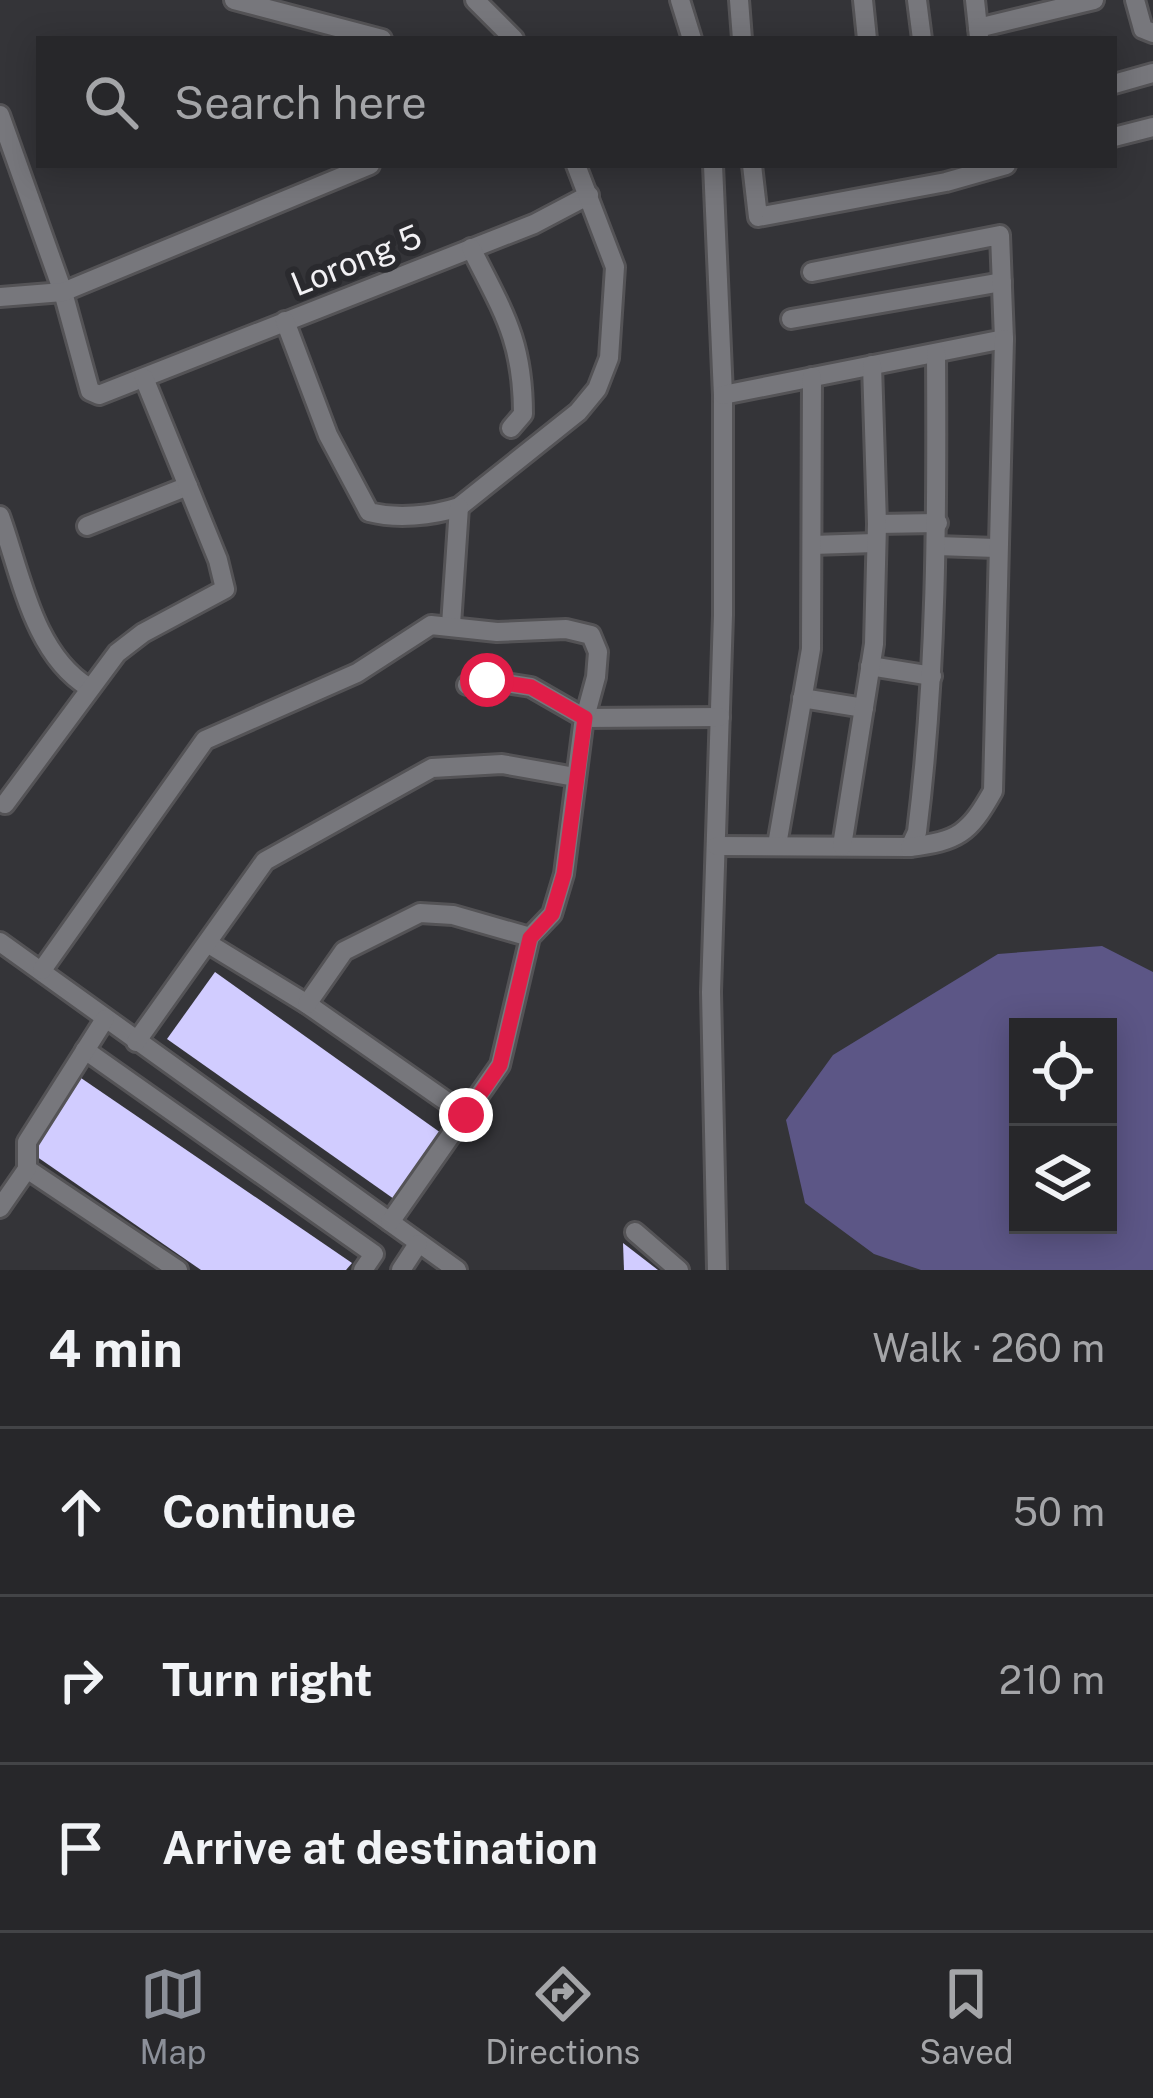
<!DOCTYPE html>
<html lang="en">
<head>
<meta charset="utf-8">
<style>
	:root { --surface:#27272a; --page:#333336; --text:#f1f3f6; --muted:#a4a5a8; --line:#434447; --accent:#8c9099 }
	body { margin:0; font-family:"Public Sans",sans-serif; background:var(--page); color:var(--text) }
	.controls { position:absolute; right:36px; bottom:36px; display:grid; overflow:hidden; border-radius:0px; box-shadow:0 6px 30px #0003 }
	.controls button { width:108px; height:108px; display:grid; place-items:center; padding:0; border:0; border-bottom:3px solid var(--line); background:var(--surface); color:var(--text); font:60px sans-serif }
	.stop { position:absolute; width:36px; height:36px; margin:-27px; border:9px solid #e11d48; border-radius:50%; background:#fff }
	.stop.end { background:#e11d48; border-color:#fff; box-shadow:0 3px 12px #0008 }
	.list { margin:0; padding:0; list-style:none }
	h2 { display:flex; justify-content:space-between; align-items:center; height:156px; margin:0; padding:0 48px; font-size:51px }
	h2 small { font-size:39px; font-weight:400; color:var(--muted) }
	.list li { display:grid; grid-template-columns:78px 1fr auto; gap:36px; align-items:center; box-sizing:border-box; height:168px; padding:0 48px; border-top:3px solid var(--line) }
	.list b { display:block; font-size:45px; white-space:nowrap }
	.list em { font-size:39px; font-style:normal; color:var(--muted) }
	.icon { flex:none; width:66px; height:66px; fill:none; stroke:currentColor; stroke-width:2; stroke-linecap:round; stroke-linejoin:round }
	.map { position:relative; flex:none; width:1153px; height:1270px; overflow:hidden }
	.search { position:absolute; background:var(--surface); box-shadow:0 6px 30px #0003; left:36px; right:36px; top:36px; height:132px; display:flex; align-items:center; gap:30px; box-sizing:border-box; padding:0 42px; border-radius:0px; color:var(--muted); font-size:45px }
	.sheet { height:660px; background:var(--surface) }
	nav { display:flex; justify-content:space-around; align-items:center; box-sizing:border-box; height:168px; border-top:3px solid var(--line); background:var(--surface); font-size:33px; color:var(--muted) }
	nav a { display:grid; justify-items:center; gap:6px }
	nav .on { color:var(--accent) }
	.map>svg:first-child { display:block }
	.green { fill:#5c5686; fill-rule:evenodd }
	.building { fill:#d1ccff }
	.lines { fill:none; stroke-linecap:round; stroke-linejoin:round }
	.minor-casing { stroke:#545356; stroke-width:24 }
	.minor { stroke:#77777c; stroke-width:18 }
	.route { stroke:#e11d48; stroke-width:15 }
	.labels { text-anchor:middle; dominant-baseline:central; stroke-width:12; stroke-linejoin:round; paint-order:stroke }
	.street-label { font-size:33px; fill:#f2f1f4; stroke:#2a2a2e }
</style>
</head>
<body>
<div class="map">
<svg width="1153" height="1270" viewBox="0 0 1153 1270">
	<rect width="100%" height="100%" fill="#343438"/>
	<path class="green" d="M 1102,946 L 1153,972 L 1153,1270 L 921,1270 L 874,1254 L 805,1203 L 786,1120 L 833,1055 L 998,954 ZM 1018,1027 L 1108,1027 L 1108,1225 L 1018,1225 Z"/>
	<g class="building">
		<path d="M 215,972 L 441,1133 L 394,1199 L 167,1039 Z"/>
		<path d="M 81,1078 L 352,1263 L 346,1270 L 201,1270 L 30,1152 Z"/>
		<path d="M 623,1243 L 658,1270 L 624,1270 Z"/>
	</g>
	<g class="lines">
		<g class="minor-casing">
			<g id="minor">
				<path d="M 234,0 L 382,39"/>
				<path d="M 475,0 L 514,39"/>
				<path d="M 680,0 L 692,39"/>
				<path d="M 739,0 L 742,39"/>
				<path d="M 863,0 L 867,39"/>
				<path d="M 917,0 L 922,39"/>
				<path d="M 975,0 L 979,37"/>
				<path d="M 1135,0 L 1143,29 L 1153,33"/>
				<path d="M 978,28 L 1094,0"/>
				<path d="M 1114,84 L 1153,73"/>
				<path d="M 0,115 L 63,292 L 90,391 L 99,395 L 534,224 L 589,195"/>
				<path d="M 1114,137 L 1153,127"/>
				<path d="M 713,165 L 723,395 L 723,615 L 711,992 L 717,1270"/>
				<path d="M 752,165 L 758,217 L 946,182 L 1006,165"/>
				<path d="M 471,248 C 503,312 523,340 523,414 L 511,428"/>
				<path d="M 0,297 L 63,292 L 370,165"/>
				<path d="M 791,319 L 1002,282"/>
				<path d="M 285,321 L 328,435 L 369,512 C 396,519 432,516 459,507 L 578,412 L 597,389 L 609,358 L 615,267 L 576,165"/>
				<path d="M 723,395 L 1004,339 L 1000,235 L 812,272"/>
				<path d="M 0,516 C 21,574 33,653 88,687"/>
				<path d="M 877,524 L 938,523"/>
				<path d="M 87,526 L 188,486"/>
				<path d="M 812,545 L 875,543"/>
				<path d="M 937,546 L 996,548"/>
				<path d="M 451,625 L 459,507"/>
				<path d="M 870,666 L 932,676"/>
				<path d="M 467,685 L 487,680 L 531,687 L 585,718 L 720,717"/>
				<path d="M 802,698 L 864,708"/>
				<path d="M 5,804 L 117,653 L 143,633 L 225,589 L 218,560 L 144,378"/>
				<path d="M 777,845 L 811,649 L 812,377"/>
				<path d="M 717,846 L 910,847 L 917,832 C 937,672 937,513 936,353"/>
				<path d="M 842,846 L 874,644 L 877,524 L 872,365"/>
				<path d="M 910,847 C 958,841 969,834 993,791 L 1004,339"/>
				<path d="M 0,942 L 457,1270"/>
				<path d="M 209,944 L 307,1004 L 466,1115"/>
				<path d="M 42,970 L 205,740 L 357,673 L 431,625 L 497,632 L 566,629 L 591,635 L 598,652 L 596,677 L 583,725 L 564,874 L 552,914 L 530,937 L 500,1065 L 390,1222"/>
				<path d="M 307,1004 L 344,951 L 420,913 L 453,915 L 530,937"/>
				<path d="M 136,1042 L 265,861 L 432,768 L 502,764 L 575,777"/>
				<path d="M 85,1050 L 374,1254 L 363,1270"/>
				<path d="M 27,1169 L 178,1270"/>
				<path d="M 0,1208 L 27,1169 L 27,1142 L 105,1019"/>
				<path d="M 635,1232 L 679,1270"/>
				<path d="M 401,1270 L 418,1244"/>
			</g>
		</g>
		<use href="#minor" class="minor"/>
	</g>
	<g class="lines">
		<path class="route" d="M 466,1115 L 500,1065 L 530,938 L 552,914 L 564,874 L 585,718 L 531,687 L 487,680"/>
	</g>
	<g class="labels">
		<g class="street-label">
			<text transform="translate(356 260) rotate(-22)">Lorong 5</text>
		</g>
	</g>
</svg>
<div class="controls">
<button><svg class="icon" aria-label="locate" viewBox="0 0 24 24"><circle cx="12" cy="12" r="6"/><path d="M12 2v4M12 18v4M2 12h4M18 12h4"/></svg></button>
<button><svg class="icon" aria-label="layers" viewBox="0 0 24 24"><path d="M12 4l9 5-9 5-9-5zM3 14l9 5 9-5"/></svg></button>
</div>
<div class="stop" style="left:487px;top:680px"></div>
<div class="stop end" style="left:466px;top:1115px"></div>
<div class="search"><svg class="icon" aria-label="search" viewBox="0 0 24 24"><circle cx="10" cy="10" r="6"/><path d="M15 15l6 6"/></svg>Search here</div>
</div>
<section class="sheet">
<h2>4 min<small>Walk · 260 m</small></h2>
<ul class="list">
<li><svg class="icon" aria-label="ahead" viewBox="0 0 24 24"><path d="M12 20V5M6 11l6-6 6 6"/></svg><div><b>Continue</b></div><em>50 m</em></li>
<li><svg class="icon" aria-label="right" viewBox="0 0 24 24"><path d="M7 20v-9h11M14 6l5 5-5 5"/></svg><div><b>Turn right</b></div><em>210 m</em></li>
<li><svg class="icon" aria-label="arrive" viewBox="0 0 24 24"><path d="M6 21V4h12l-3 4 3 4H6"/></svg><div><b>Arrive at destination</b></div></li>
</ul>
</section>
<nav>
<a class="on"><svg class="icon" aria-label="map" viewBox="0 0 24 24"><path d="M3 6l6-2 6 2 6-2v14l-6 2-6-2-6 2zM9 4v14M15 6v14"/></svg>Map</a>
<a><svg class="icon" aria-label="directions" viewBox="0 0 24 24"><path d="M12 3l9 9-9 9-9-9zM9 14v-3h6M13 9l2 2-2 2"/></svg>Directions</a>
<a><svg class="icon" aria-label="saved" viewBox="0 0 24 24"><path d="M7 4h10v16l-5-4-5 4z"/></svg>Saved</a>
</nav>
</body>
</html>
